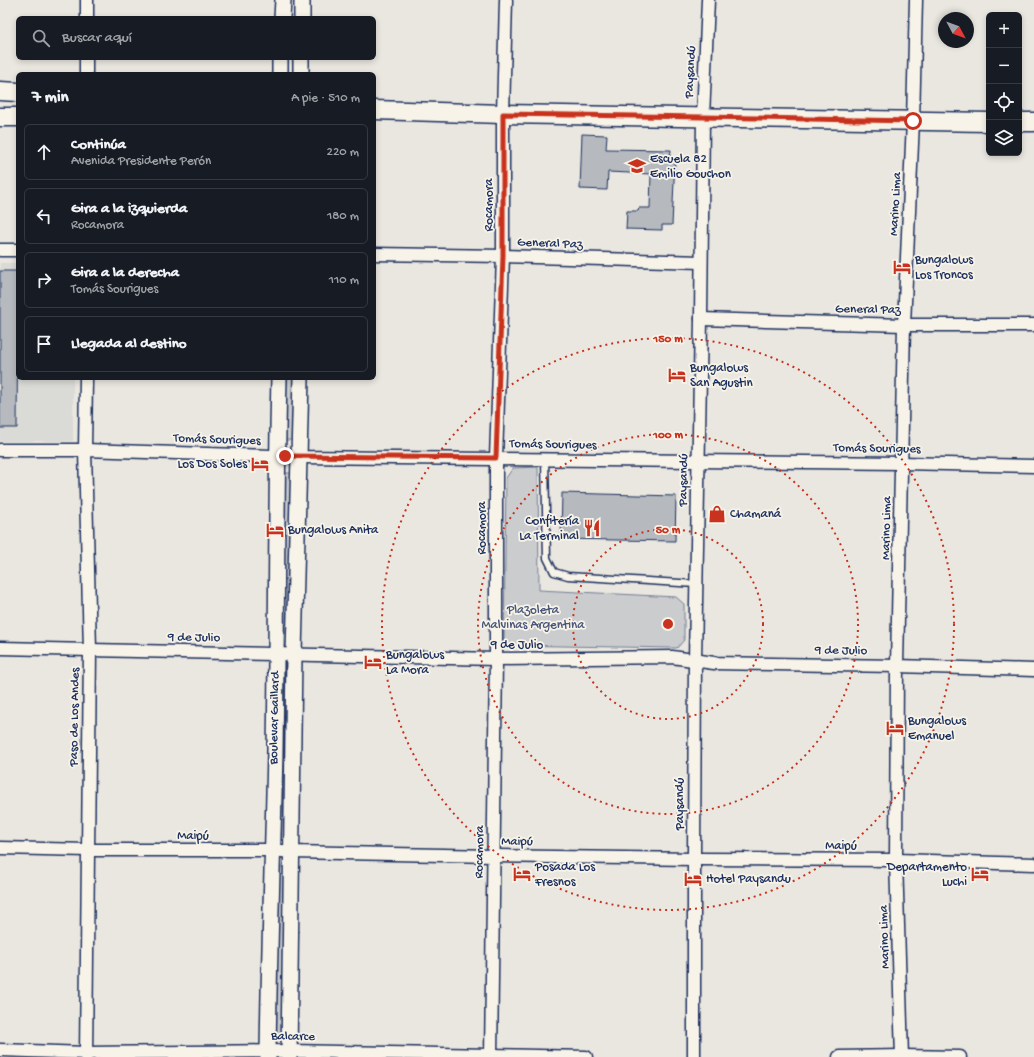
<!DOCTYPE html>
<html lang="es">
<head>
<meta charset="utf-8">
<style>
	:root { --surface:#171b24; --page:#242831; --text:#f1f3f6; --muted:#9ea1a6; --line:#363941 }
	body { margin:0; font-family:"Gochi Hand",sans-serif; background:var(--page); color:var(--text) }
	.controls { position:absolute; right:12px; top:12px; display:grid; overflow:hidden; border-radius:6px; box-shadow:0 2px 6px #0003 }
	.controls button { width:36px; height:36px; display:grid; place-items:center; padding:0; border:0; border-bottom:1px solid var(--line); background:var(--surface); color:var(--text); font:20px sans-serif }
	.compass { position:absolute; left:938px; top:12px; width:36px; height:36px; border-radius:50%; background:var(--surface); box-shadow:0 2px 6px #0003; rotate:131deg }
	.stop { position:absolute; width:12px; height:12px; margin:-9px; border:3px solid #c8321e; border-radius:50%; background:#fff }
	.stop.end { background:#c8321e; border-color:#fff; box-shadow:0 1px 4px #0008 }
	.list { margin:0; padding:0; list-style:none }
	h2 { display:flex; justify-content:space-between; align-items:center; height:52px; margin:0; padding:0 16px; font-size:17px }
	h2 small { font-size:13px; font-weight:400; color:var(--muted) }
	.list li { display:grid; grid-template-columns:26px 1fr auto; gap:12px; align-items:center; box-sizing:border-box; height:56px; margin:0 8px 8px; padding:0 8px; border:1px solid var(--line); border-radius:6px }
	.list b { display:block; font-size:15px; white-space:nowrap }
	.list p { margin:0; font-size:13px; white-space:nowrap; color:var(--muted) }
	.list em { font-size:13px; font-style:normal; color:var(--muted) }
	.icon { flex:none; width:22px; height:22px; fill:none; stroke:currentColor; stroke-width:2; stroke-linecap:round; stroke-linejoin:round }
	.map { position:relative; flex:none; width:1034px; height:1057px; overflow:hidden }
	.search { position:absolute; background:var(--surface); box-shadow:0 2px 6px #0003; left:16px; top:16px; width:360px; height:44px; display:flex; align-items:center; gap:10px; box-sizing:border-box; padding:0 14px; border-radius:6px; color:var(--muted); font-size:15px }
	.panel { position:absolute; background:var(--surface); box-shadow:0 2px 6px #0003; left:16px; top:72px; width:360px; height:308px; border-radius:6px }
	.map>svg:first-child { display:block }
	.built { fill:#dadad6 }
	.green { fill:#cbcccd; stroke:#737e96 }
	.building { fill:#b6babf; stroke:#1b2f5e }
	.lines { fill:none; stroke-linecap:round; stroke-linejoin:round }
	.service-casing { stroke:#1b2f5e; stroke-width:9 }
	.minor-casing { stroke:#1b2f5e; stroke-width:15 }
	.tertiary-casing { stroke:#1b2f5e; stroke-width:18 }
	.secondary-casing { stroke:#1b2f5e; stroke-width:21 }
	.service { stroke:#f7f3e8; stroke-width:6 }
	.minor { stroke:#f7f3e8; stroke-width:12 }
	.tertiary { stroke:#f7f3e8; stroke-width:15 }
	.secondary { stroke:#f7f3e8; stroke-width:18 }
	.route { stroke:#c8321e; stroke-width:5 }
	.ring { fill:none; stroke:#c8321e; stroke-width:2; stroke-dasharray:2 4 }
	.labels { text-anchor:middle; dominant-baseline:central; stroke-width:3.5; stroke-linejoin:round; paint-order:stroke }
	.street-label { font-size:13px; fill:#1b2f5e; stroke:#f7f3e8 }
	.poi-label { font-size:13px; fill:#1b2f5e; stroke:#f7f3e8; text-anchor:start }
	.park-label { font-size:13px; fill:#47567a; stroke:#f7f3e8 }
	.centre { fill:#c8321e; stroke:#f7f3e8; stroke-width:2 }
	.ring-label { font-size:12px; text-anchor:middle; font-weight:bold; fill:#c8321e; stroke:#f7f3e8; stroke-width:3.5; stroke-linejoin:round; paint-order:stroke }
</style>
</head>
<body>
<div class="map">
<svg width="1034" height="1057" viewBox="0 0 1034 1057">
	<rect width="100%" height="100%" fill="#eae7e0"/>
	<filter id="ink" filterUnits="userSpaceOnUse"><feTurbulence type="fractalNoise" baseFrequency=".025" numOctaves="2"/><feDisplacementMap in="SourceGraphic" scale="8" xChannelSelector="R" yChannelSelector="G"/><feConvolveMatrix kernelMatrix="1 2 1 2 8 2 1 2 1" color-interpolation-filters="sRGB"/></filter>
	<g filter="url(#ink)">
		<path class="built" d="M 0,263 L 18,263 L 18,378 L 73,378 L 73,441 L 0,441 Z"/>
		<g class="green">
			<path d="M 283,378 L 294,378 L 293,440 L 283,440 Z"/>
			<path d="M 538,467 L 539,590 L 676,597 L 684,604 L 684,640 L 677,648 L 504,645 L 506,478 L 513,468 Z"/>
			<path d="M 281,473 L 291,473 L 290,643 L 279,643 Z"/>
			<path d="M 279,669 L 289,669 L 287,840 L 277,840 Z"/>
			<path d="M 275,867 L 285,867 L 284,1038 L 273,1038 Z"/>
		</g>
		<g class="building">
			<path d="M 582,134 L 607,135 L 606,149 L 671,150 L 670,159 L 675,159 L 672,225 L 662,225 L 662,230 L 626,229 L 627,211 L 638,211 L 639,208 L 650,208 L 651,174 L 608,172 L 607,190 L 580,189 Z"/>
			<path d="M 0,271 L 18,271 L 17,428 L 0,428 Z"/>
			<path d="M 562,493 L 676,496 L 675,541 L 561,539 Z"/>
		</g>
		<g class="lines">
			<g class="service-casing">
				<path id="service" d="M 545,459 L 547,558 L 554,572 L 568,576 L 696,584"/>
			</g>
			<g class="minor-casing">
				<g id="minor">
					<path d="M 87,18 L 87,0"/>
					<path d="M 86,74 L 86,58"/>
					<path d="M 0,250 L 18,250"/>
					<path d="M 374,254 L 503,256 L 701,262"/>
					<path d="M 701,319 L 904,325 L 1034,325"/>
					<path d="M 0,450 L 85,450 L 299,457 L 902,463 L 1034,466"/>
					<path d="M 0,648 L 496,659 L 672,657 L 714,663 L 897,666 L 1034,670"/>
					<path d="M 0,848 L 88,850 L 273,850 L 291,852 L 494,856 L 694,859 L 896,860 L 1034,864"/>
					<path d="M 0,1050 L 86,1053 L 289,1051 L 586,1057"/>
					<path d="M 86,1057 L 90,650 L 85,450 L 86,378"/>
					<path d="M 491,1057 L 496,659 L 496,458 L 503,256 L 503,114 L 506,0"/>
					<path d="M 694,1057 L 694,859 L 695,660 L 701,319 L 703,117 L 708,0"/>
					<path d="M 839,1057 L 902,1056 L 960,1057"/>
					<path d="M 902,1057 L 896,860 L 897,666 L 904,325 L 913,121 L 916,0"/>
				</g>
			</g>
			<g class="tertiary-casing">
				<g id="tertiary">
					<path d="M 282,18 L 283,0"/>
					<path d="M 302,18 L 302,0"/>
					<path d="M 280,74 L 280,58"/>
					<path d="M 301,74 L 301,58"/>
					<path d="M 268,1057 C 269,955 273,852 275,750 C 277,626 276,502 279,378"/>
					<path d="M 289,1057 L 294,654 L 301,378"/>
				</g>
			</g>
			<g class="secondary-casing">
				<g id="secondary">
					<path d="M 0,91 L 18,92"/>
					<path d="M 374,110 L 503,114 L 989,122"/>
					<path d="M 0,117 L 18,117"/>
					<path d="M 1019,122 L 1034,122"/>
				</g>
			</g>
			<use href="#service" class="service"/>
			<use href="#minor" class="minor"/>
			<use href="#tertiary" class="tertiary"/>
			<use href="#secondary" class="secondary"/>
		</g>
	</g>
	<g class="lines" filter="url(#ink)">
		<path class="route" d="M 285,456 L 496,458 L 503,256 L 503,114 L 703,117 L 913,121"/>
	</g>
	<g class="ring">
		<circle cx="668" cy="624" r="95"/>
		<circle cx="668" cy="624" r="190"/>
		<circle cx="668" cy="624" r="286"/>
	</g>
	<defs>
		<g id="school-bare" transform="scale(1.38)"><path d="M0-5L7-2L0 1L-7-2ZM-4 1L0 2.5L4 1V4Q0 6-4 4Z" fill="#c8321e" stroke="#f7f3e8" stroke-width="2.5" paint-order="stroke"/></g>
		<g id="hotel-bare" transform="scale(1.38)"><path d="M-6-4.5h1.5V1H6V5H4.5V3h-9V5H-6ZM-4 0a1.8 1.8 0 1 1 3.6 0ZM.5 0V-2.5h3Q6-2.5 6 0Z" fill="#c8321e" stroke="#f7f3e8" stroke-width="2.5" paint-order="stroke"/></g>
		<g id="shop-bare" transform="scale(1.38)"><path d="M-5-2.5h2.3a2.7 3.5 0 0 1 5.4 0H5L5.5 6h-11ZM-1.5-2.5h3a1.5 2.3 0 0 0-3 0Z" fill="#c8321e" stroke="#f7f3e8" stroke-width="2.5" paint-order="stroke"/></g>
		<g id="restaurant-bare" transform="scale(1.38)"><path d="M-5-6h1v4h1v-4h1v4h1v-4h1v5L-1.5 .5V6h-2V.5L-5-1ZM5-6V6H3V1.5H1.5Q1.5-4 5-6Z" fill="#c8321e" stroke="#f7f3e8" stroke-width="2.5" paint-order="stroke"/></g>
	</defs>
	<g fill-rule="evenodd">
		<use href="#school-bare" x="637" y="166"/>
		<use href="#hotel-bare" x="902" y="267"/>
		<use href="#hotel-bare" x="677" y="375"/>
		<use href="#hotel-bare" x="260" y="464"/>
		<use href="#shop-bare" x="717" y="514"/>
		<use href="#restaurant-bare" x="592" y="528"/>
		<use href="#hotel-bare" x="275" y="530"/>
		<use href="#hotel-bare" x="373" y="662"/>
		<use href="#hotel-bare" x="895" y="728"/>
		<use href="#hotel-bare" x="522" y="874"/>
		<use href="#hotel-bare" x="980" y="874"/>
		<use href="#hotel-bare" x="693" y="879"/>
	</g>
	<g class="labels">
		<g class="street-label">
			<text transform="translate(691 72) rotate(-87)">Paysandú</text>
			<text transform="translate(896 204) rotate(-87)">Marino Lima</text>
			<text transform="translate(489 205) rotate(-90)">Rocamora</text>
			<text transform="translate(550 244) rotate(2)">General Paz</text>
			<text transform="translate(868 310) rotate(1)">General Paz</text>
			<text transform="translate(217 440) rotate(2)">Tomás Sourigues</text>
			<text transform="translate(553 445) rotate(1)">Tomás Sourigues</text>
			<text transform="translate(877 449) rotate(1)">Tomás Sourigues</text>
			<text transform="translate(684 480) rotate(-89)">Paysandú</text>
			<text transform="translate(482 528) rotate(-90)">Rocamora</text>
			<text transform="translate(887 528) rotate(-89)">Marino Lima</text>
			<text transform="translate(194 638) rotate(1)">9 de Julio</text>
			<text x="517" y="645">9 de Julio</text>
			<text transform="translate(841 651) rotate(1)">9 de Julio</text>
			<text transform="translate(75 717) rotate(-89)">Paso de Los Andes</text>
			<text transform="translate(275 718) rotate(-89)">Boulevar Gaillard</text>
			<text transform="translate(680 804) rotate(-90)">Paysandú</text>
			<text x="193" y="836">Maipú</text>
			<text transform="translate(517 842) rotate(1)">Maipú</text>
			<text x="841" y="846">Maipú</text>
			<text transform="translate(480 852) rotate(-89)">Rocamora</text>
			<text transform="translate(885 937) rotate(-92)">Marino Lima</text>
			<text transform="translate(293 1037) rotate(1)">Balcarce</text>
		</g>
		<g class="poi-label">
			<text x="650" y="159">Escuela 82<tspan x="650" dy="15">Emilio Gouchon</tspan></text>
			<text x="915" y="260">Bungalows<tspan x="915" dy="15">Los Troncos</tspan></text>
			<text x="690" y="368">Bungalows<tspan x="690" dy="15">San Agustin</tspan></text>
			<text x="247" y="464" text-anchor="end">Los Dos Soles</text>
			<text x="730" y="514">Chamaná</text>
			<text x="579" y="521" text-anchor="end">Confitería<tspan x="579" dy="15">La Terminal</tspan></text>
			<text x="288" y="530">Bungalows Anita</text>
			<text x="386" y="655">Bungalows<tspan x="386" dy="15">La Mora</tspan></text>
			<text x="908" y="721">Bungalows<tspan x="908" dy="15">Emanuel</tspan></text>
			<text x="535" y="867">Posada Los<tspan x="535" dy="15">Fresnos</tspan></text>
			<text x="967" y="867" text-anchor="end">Departamento<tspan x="967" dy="15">Luchi</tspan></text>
			<text x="706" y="879">Hotel Paysandu</text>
		</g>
		<g class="park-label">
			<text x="533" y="610">Plazoleta<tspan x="533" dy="15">Malvinas Argentina</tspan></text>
		</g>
	</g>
	<circle cx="668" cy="624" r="6" class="centre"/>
	<g class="ring-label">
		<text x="668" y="342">150 m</text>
		<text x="668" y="438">100 m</text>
		<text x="668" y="533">50 m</text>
	</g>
</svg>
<div class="controls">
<button>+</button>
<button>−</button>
<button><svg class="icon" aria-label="locate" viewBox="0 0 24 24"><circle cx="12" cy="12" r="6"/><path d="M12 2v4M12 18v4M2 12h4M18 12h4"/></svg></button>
<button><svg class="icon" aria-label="layers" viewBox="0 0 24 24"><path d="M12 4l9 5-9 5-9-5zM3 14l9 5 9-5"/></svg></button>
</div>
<svg class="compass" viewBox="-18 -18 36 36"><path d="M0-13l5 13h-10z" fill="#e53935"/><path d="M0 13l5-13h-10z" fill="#9ea1a6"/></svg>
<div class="stop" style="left:913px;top:121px"></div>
<div class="stop end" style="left:285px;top:456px"></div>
<div class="search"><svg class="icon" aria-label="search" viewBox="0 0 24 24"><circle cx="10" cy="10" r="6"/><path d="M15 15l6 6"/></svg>Buscar aquí</div>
<section class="panel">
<h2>7 min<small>A pie · 510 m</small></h2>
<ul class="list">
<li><svg class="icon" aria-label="ahead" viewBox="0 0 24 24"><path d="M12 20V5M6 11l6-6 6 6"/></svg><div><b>Continúa</b><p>Avenida Presidente Perón</p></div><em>220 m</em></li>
<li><svg class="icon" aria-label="left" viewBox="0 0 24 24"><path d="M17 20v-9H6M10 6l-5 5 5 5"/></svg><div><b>Gira a la izquierda</b><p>Rocamora</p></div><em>180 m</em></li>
<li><svg class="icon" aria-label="right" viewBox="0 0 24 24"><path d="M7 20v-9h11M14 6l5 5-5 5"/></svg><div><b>Gira a la derecha</b><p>Tomás Sourigues</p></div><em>110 m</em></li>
<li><svg class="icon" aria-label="arrive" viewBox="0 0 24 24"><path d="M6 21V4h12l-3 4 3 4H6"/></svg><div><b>Llegada al destino</b></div></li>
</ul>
</section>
</div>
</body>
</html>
